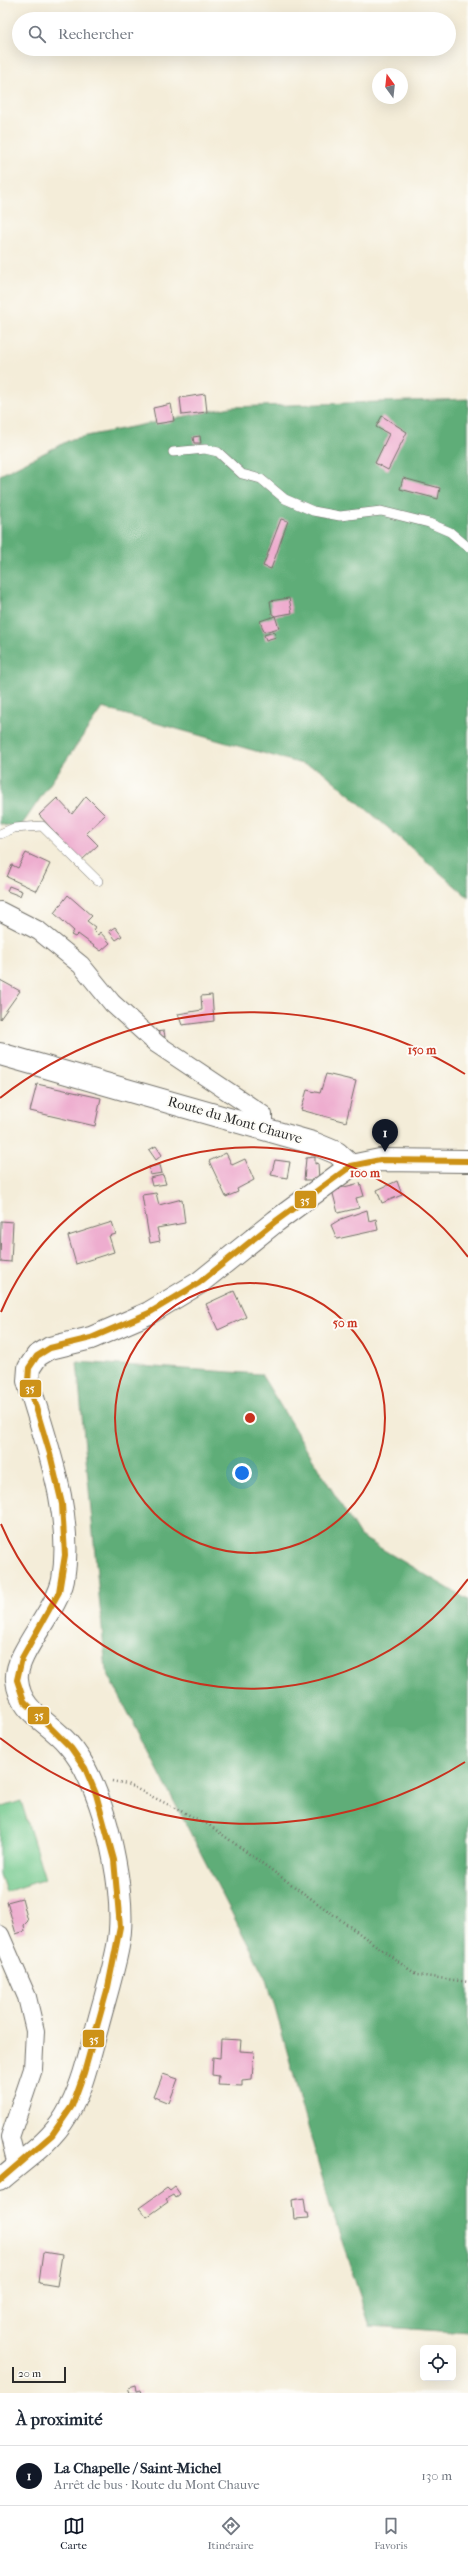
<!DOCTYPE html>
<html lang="fr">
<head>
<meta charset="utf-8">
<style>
	:root { --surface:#fff; --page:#f6f6f7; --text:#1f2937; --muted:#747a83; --line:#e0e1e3; --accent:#111827 }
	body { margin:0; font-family:"IM FELL French Canon",serif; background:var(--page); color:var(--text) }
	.controls { position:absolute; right:12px; bottom:12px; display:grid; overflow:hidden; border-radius:6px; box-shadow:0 4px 16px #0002 }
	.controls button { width:36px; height:36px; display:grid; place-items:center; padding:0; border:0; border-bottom:1px solid var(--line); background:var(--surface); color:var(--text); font:20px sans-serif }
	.compass { position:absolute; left:372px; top:68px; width:36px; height:36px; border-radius:50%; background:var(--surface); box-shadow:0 4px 16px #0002; rotate:345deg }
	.scale { position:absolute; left:12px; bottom:10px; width:54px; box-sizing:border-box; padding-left:4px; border:2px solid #2b2b2b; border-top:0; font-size:11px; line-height:14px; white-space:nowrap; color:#2b2b2b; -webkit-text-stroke:3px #fdfcf7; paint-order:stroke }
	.you { position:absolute; left:242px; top:1473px; width:14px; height:14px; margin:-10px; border:3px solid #fff; border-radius:50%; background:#1a73e8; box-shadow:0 0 0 6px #1a73e833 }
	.badge { display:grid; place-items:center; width:26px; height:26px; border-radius:50%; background:var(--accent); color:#fff; font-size:13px; font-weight:700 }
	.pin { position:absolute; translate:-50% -33px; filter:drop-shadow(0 1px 2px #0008) }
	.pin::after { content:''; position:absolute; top:21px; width:14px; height:12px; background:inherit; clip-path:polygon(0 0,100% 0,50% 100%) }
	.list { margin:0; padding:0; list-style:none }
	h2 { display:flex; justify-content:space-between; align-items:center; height:52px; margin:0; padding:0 16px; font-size:17px }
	h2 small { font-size:13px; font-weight:400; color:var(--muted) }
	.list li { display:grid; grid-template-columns:26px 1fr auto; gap:12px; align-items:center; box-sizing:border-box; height:60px; padding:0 16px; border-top:1px solid var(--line) }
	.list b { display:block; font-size:15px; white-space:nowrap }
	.list p { margin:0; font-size:13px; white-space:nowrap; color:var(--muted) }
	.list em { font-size:13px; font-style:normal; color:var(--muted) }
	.icon { flex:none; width:22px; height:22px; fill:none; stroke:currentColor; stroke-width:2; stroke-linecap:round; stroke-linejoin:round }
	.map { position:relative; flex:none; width:468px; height:2393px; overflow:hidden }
	.search { position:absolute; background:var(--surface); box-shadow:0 4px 16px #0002; left:12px; right:12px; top:12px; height:44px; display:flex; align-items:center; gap:10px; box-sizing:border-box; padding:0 14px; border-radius:22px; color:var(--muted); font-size:15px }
	.sheet { height:112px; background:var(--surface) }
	nav { display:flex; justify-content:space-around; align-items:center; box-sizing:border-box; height:56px; border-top:1px solid var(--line); background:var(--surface); font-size:11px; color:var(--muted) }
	nav a { display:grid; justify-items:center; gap:2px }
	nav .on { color:var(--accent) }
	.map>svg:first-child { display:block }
	.green { fill:#73c98d; stroke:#4f7a5c }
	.forest { fill:#5ead78; stroke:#446c52 }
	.building { fill:#eeadcf }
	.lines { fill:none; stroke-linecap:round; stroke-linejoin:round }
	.lane-casing { stroke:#716f68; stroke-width:10 }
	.street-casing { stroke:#716f68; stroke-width:20 }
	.secondary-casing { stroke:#716f68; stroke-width:24 }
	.path { stroke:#716f68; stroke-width:2.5; stroke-dasharray:1 3; stroke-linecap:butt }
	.lane { stroke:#fff; stroke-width:9 }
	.street { stroke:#fff; stroke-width:18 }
	.secondary { stroke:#fff; stroke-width:22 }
	.bus-1-casing { stroke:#fdfcf7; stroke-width:9 }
	.bus-1 { stroke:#cd9218; stroke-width:6 }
	.ring { fill:none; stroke:#c8321e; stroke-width:2 }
	.labels { text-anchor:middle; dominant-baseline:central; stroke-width:4; stroke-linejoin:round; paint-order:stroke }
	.street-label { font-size:14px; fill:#2b2b2b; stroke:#fdfcf7 }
	.centre { fill:#c8321e; stroke:#fdfcf7; stroke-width:2 }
	.ring-label { font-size:12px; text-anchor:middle; font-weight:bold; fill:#c8321e; stroke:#fdfcf7; stroke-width:4; stroke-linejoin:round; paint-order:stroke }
	.line-badge { stroke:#fdfcf7; stroke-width:1.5 }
	.badge-label { font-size:11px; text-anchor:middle; font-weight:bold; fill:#fff }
</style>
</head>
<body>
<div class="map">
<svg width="468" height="2393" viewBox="0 0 468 2393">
	<rect width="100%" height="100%" fill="#fdfcf7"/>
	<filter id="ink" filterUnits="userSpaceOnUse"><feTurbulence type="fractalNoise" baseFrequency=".025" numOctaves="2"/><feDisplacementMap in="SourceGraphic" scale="8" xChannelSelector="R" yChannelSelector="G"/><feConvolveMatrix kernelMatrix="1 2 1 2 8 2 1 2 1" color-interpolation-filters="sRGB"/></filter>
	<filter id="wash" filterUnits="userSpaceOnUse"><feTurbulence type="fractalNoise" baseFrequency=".012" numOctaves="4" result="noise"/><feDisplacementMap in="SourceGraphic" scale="16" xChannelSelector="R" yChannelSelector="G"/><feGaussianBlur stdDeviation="0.9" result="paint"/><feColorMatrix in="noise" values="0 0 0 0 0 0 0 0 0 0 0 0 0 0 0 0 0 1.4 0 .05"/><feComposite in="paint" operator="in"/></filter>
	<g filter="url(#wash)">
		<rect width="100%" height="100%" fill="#f4edd9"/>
		<path class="green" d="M 21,1801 L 45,1879 L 6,1892 L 0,1874 L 0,1808 Z"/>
		<g class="forest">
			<path d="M 468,399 L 468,897 L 320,769 L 102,708 L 19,829 L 0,824 L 0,475 L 72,439 L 231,407 Z"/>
			<path d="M 77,1362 L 261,1374 L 360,1536 L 468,1600 L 468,2333 L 370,2326 L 329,2202 L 268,1983 L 106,1670 Z"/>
		</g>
		<g id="blocks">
			<g class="building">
				<path d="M 205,394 L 207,412 L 182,415 L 180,398 Z"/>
				<path d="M 171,404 L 174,421 L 156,424 L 153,408 Z"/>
				<path d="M 382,416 L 407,432 L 388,470 L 375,463 L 389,434 L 376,427 Z"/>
				<path d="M 200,436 L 201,443 L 194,443 L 193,437 Z"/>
				<path d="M 403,478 L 440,488 L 438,499 L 400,489 Z"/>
				<path d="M 281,519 L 288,521 L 271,569 L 263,566 Z"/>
				<path d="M 289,598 L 292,613 L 275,616 L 272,614 L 270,601 Z"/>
				<path d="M 275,616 L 279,628 L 264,632 L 260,621 Z"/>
				<path d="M 274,632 L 276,637 L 266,640 L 264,635 Z"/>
				<path d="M 86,796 L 105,815 L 86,833 L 98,845 L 81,861 L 39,815 L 57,798 L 72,814 Z"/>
				<path d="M 26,853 L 50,864 L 37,891 L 7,877 L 12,865 L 18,868 Z"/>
				<path d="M 9,886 L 22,891 L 20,896 L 7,891 Z"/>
				<path d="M 68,895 L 92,916 L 87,921 L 95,927 L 93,930 L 98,935 L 100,932 L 110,943 L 101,951 L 78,934 L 75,937 L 71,935 L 74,931 L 54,913 Z"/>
				<path d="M 115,927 L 122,936 L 116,940 L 109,931 Z"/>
				<path d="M 0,980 L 20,991 L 0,1019 Z"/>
				<path d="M 212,995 L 214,1021 L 182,1025 L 178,1014 L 202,1010 L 201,996 Z"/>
				<path d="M 164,1031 L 165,1037 L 161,1037 L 153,1032 Z"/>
				<path d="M 326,1074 L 356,1081 L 346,1122 L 301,1110 L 307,1090 L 320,1093 Z"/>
				<path d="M 37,1084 L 101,1098 L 95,1126 L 30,1111 Z"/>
				<path d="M 156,1146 L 162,1155 L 156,1160 L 149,1150 Z"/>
				<path d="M 226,1153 L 232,1165 L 245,1159 L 254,1180 L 237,1189 L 238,1192 L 226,1197 L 209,1161 Z"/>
				<path d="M 315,1157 L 315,1164 L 318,1163 L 319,1180 L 304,1180 L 306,1158 Z"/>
				<path d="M 275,1160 L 290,1162 L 287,1178 L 271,1175 Z"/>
				<path d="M 160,1165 L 162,1173 L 150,1175 L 149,1167 Z"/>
				<path d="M 163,1175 L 166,1184 L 152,1186 L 150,1178 Z"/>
				<path d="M 397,1181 L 402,1195 L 382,1203 L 377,1190 Z"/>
				<path d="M 360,1183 L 364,1196 L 356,1198 L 359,1208 L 338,1213 L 332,1190 Z"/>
				<path d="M 156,1193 L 159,1205 L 182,1199 L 185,1223 L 157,1228 L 160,1241 L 150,1243 L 142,1195 Z"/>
				<path d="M 367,1210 L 369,1221 L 376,1219 L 378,1230 L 337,1239 L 331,1225 L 341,1219 Z"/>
				<path d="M 1,1221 L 13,1222 L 11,1262 L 0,1261 Z"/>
				<path d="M 112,1222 L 116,1234 L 109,1236 L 114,1252 L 76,1264 L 68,1236 Z"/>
				<path d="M 234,1291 L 246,1317 L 218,1330 L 206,1304 Z"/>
				<path d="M 22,1898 L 28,1921 L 24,1925 L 25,1931 L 16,1934 L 7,1902 Z"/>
				<path d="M 221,2039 L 241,2040 L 240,2051 L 254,2052 L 252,2079 L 242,2080 L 242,2086 L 218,2085 L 219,2076 L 212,2075 L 213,2057 L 220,2058 Z"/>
				<path d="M 163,2074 L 178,2079 L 169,2103 L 154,2097 Z"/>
				<path d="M 175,2187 L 180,2194 L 175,2198 L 173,2195 L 166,2199 L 168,2202 L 147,2217 L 139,2208 L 167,2188 L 170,2191 Z"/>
				<path d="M 304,2198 L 306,2213 L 308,2213 L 309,2218 L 294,2219 L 292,2200 Z"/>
				<path d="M 43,2252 L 62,2255 L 57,2286 L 39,2283 Z"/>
				<path d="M 135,2385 L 136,2391 L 140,2390 L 141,2393 L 130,2393 L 128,2387 Z"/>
			</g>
		</g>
	</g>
	<g filter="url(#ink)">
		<use href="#blocks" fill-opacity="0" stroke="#716f68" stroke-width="1"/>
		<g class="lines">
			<g class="lane-casing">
				<g id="lane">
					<path d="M 173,452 L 205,449 L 218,452 L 242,474 L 261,479 L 285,499 L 313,511 L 340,516 L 381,511 L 429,523 L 450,532 L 468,547"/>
					<path d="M 0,834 L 14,828 L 42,826 L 98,881"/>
				</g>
			</g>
			<g class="street-casing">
				<g id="street">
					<path d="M 0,911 L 39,931 L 81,965 L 112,1003 L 157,1044 L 263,1115 L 263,1127"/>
					<path d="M 0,1935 L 27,1997 L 35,2031 L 33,2069 L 10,2137 L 17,2165"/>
				</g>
			</g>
			<g class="secondary-casing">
				<g id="secondary">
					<path d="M 0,1054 L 313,1143 L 337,1153 L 351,1166"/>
					<path d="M 0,2180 C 23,2160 50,2143 66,2116 C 82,2090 89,2056 97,2028 C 104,2001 113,1973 118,1946 C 127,1900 109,1819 89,1777 C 84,1766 76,1753 68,1744 C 49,1721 20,1713 17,1680 C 14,1654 57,1611 63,1580 C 74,1514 46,1443 28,1381 L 29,1368 L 37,1356 L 50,1348 L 91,1338 L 149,1313 L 199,1283 L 276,1221 L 351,1166 L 380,1160 L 468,1161"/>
				</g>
			</g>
			<path class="path" d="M 112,1781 L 127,1784 L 209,1825 L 417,1975 L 468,1982"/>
			<use href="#lane" class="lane"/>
			<use href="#street" class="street"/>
			<use href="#secondary" class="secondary"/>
			<g class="bus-1-casing">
				<path id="bus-1" d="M 0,2180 L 52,2135 L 72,2106 L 84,2073 L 108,1987 L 120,1927 L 114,1860 L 96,1794 L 85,1768 L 71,1748 L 24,1701 L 17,1680 L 22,1658 L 59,1592 L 65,1555 L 62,1504 L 50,1454 L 28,1381 L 29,1368 L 37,1356 L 50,1348 L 91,1338 L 149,1313 L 199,1283 L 276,1221 L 351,1166 L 380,1160 L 468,1161"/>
			</g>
			<use href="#bus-1" class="bus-1"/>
		</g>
	</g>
	<g class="ring">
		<circle cx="250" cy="1418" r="135"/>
		<path d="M468 1579A271 271 0 0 1 1 1524M1 1312A271 271 0 0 1 468 1257"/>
		<path d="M465 1762A406 406 0 0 1 0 1738M0 1098A406 406 0 0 1 465 1074"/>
	</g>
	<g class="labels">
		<g class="street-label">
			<text transform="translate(235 1120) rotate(16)">Route du Mont Chauve</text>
		</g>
	</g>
	<circle cx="250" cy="1418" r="6" class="centre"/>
	<g class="ring-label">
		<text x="422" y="1054">150 m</text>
		<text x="365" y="1177">100 m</text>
		<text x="345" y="1327">50 m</text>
	</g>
	<g class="line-badge">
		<rect x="294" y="1190" width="23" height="19" rx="4" fill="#cd9218"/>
		<rect x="19" y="1379" width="23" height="19" rx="4" fill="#cd9218"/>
		<rect x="27" y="1706" width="23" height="19" rx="4" fill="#cd9218"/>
		<rect x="82" y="2029" width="23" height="19" rx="4" fill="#cd9218"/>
	</g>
	<g class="badge-label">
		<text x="305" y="1204">35</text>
		<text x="30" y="1392">35</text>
		<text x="39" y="1719">35</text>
		<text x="94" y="2043">35</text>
	</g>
</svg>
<div class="controls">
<button><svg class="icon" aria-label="locate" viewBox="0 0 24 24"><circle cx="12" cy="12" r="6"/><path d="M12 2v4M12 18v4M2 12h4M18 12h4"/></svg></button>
</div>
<svg class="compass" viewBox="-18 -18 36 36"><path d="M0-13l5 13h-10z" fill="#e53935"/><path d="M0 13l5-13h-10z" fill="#747a83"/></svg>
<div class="scale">20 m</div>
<div class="you"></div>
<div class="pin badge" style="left:385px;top:1152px">1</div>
<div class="search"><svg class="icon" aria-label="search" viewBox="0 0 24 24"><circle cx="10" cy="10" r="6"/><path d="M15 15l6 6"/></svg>Rechercher</div>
</div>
<section class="sheet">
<h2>À proximité<small></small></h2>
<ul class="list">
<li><span class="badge">1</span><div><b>La Chapelle / Saint-Michel</b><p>Arrêt de bus · Route du Mont Chauve</p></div><em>130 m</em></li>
</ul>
</section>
<nav>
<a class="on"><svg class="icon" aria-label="map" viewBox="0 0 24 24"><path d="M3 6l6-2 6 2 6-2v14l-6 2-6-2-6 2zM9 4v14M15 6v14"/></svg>Carte</a>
<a><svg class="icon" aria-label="directions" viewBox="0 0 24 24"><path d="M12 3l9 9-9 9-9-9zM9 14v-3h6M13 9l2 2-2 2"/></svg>Itinéraire</a>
<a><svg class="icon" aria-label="saved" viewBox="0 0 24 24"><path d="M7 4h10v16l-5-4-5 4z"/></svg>Favoris</a>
</nav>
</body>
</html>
